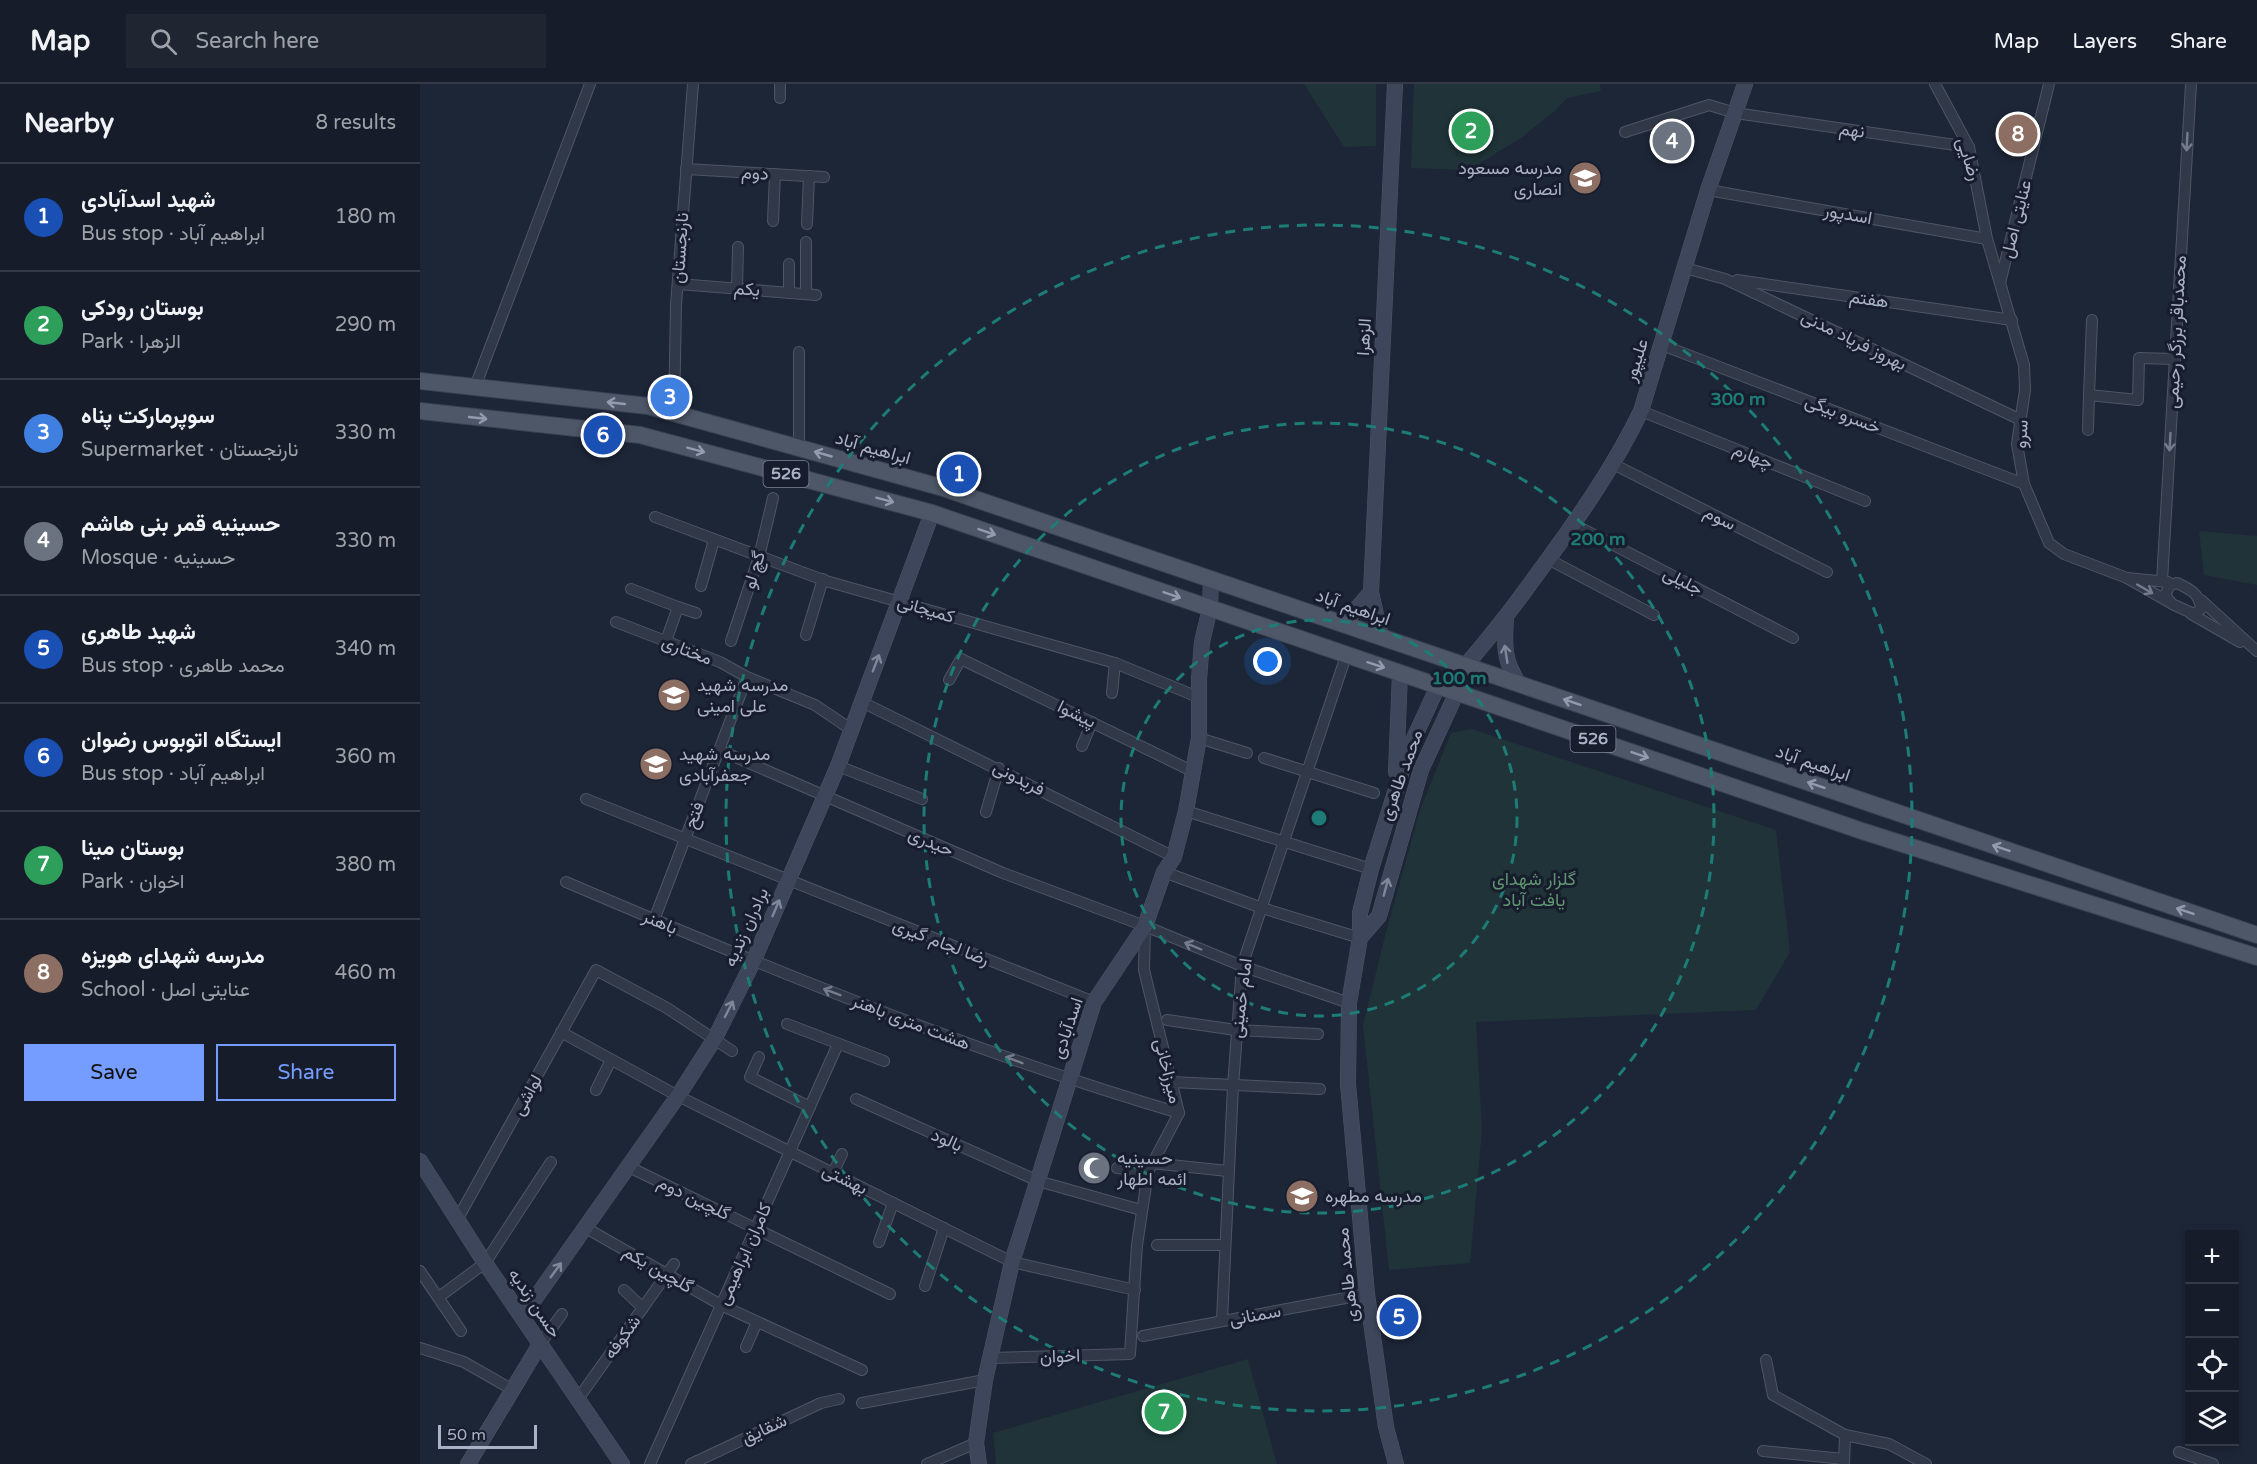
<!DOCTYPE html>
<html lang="en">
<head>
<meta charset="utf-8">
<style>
	:root { --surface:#161c29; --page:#1f2531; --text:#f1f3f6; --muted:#9ea1a8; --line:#353a46; --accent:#759dff }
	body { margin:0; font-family:"Varela Round",Vazirmatn,sans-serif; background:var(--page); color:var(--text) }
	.controls { position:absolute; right:18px; bottom:18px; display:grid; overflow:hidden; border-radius:0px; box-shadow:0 3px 9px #0003 }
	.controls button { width:54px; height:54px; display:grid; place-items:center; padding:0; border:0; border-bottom:2px solid var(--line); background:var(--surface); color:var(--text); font:30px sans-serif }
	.scale { position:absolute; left:18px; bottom:15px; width:99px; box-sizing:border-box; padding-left:6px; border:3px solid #aab2c5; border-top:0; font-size:16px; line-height:21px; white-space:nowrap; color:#aab2c5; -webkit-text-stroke:4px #171d2c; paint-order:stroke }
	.you { position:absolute; left:848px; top:578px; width:21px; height:21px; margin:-15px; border:4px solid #fff; border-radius:50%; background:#1a73e8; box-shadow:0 0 0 9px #1a73e833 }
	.badge { display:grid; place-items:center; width:39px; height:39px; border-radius:50%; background:var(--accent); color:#fff; font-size:20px; font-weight:700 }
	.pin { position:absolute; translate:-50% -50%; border:3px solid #fff; box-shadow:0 2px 6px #0006 }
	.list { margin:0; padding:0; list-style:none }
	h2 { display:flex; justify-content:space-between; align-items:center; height:78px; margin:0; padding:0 24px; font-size:26px }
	h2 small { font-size:20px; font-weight:400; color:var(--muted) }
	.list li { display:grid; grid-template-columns:39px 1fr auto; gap:18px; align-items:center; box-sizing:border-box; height:108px; padding:0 24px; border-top:2px solid var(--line) }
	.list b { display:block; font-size:22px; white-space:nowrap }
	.list p { margin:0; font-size:20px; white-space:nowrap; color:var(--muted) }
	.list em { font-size:20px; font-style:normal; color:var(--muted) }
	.actions { display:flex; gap:12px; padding:18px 24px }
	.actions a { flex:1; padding:14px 0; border:2px solid var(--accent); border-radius:0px; text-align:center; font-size:21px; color:var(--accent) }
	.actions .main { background:var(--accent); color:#111 }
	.icon { flex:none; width:33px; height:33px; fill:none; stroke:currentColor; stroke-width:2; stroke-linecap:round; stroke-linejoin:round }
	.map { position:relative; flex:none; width:1837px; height:1380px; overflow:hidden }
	header { display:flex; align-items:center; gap:36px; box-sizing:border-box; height:84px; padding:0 30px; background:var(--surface); border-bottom:2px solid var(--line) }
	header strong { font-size:28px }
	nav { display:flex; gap:33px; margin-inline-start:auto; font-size:21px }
	.search { width:420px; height:54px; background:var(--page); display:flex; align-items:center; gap:15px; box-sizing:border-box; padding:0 21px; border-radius:0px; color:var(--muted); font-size:22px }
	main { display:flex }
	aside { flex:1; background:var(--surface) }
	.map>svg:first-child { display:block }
	.green { fill:#1f3338 }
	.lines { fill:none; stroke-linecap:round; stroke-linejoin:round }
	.street-casing { stroke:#4e5566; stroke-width:12 }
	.secondary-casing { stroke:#4e5566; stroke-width:16 }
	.primary-casing { stroke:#3a4151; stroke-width:18 }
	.street { stroke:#313847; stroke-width:10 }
	.secondary { stroke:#3e465b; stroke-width:15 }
	.primary { stroke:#4e5768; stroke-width:16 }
	.oneway { stroke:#747b8c }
	.oneway2 { stroke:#939bae }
	.oneway3 { stroke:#7f879b }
	.ring { fill:none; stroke:#1e7c77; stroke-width:3; stroke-dasharray:10 8 }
	.labels { text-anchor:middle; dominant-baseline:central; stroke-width:6; stroke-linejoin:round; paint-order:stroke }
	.shield { fill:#171d2c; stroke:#7e8597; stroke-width:1.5 }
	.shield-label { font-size:16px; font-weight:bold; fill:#aab2c5 }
	.street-label { font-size:18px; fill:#aab2c5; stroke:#171d2c }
	.poi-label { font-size:18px; fill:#aab2c5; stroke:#171d2c; text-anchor:start }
	.park-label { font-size:18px; fill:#619672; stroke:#171d2c }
	.centre { fill:#1e7c77; stroke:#171d2c; stroke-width:3 }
	.ring-label { font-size:18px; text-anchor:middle; font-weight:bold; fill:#1e7c77; stroke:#171d2c; stroke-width:6; stroke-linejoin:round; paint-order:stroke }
</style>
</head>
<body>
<header>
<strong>Map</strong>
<div class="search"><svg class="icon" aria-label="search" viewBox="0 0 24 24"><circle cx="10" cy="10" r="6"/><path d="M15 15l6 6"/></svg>Search here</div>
<nav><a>Map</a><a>Layers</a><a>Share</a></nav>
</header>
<main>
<aside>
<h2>Nearby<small>8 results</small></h2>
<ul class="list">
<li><span class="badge" style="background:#1a4fb4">1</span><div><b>شهید اسدآبادی</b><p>Bus stop · ابراهیم آباد</p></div><em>180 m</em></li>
<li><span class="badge" style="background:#2e9e5b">2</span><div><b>بوستان رودکی</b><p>Park · الزهرا</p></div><em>290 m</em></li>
<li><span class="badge" style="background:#3f7fe0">3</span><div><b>سوپرمارکت پناه</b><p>Supermarket · نارنجستان</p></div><em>330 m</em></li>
<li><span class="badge" style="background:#6b7280">4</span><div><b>حسینیه قمر بنی هاشم</b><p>Mosque · حسینیه</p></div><em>330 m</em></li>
<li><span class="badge" style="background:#1a4fb4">5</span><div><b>شهید طاهری</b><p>Bus stop · محمد طاهری</p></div><em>340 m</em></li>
<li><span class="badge" style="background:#1a4fb4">6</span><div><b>ایستگاه اتوبوس رضوان</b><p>Bus stop · ابراهیم آباد</p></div><em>360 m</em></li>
<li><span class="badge" style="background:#2e9e5b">7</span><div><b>بوستان مینا</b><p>Park · اخوان</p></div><em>380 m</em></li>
<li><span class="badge" style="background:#8d6e63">8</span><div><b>مدرسه شهدای هویزه</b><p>School · عنایتی اصل</p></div><em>460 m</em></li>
</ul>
<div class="actions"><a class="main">Save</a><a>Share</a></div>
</aside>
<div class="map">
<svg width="1837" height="1380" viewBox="0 0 1837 1380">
	<rect width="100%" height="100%" fill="#1d2637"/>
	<g class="green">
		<path d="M 884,0 L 956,0 L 956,62 L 924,63 Z"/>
		<path d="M 994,0 L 1180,0 L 1181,7 L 1147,14 L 1136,26 L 1101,54 L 1049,86 L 991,84 Z"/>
		<path d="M 1779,447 L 1837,452 L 1837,501 L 1784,491 Z"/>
		<path d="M 1052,645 L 1356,746 L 1370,868 L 1336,926 L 1056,938 L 1062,1046 L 1050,1179 L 969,1186 L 943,941 L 965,852 L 1000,726 L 1031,649 Z"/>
		<path d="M 828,1275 L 857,1380 L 576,1380 L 573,1349 Z"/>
	</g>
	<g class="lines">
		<g class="street-casing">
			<g id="street">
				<path d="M 360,0 L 360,14"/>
				<path d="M 1515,0 L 1549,63 L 1567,155 L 1604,281 L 1605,306 L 1597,360 L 1604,400 L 1629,459 L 1644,470 L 1707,494"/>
				<path d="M 1205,48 L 1289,21 L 1315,29 L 1549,63"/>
				<path d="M 266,85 L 404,93"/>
				<path d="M 1288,106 L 1567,155"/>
				<path d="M 353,137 L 355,90"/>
				<path d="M 387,140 L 389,92"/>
				<path d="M 1265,184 L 1305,195 L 1601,336"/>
				<path d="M 1317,196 L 1592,236"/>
				<path d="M 1580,199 L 1629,0"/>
				<path d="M 258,200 L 396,211"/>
				<path d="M 317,205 L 318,163"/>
				<path d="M 369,209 L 369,180"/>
				<path d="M 386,210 L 386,158"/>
				<path d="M 1672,236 L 1669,311 L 1718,316 L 1719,274 L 1754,275"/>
				<path d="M 1242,261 L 1604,400"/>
				<path d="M 379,268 L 379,363"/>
				<path d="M 55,303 L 170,0"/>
				<path d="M 1221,327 L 1445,417"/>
				<path d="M 254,329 L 256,221 L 273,0"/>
				<path d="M 1668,346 L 1669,311"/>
				<path d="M 1193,380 L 1407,488"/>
				<path d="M 235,433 L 406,497 L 695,579 L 778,613"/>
				<path d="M 1153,440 L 1373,554"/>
				<path d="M 1128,475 L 1234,531"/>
				<path d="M 1742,497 L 1771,0"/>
				<path d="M 1748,498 L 1707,494 L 1749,518"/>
				<path d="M 1757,499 C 1770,505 1780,510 1781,525 L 1774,530 L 1752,520 L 1745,511 L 1750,501 Z"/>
				<path d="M 281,502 L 294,456"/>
				<path d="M 211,505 L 258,523 L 246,557"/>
				<path d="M 1781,516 L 1837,567"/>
				<path d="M 258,523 L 276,529"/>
				<path d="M 1771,530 L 1820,558"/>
				<path d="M 196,538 L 300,578 L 327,593 L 395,621 L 432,646"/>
				<path d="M 386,551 L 403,495"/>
				<path d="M 311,557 L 339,473 L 353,414"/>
				<path d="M 529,596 L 541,575 L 772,687"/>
				<path d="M 692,609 L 695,579"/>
				<path d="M 442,618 L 754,773"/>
				<path d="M 779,654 L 827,669"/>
				<path d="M 662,662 L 672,638"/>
				<path d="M 299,666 L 583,789 L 725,842 L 822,882 L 929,919"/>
				<path d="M 844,674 L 954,709"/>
				<path d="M 418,682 L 502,715"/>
				<path d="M 166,715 L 674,918"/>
				<path d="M 766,727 L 951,785"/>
				<path d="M 566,728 L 579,684"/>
				<path d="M 744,788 L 842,824 L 940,854"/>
				<path d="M 146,798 C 347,884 549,967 759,1029"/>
				<path d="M 234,836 L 327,593"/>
				<path d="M 747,936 L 816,946 L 898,950"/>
				<path d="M 367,940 L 464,977"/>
				<path d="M 141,948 L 258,1012 L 592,1178 L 715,1206"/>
				<path d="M 339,973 L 330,993 L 390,1023"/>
				<path d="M 751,998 L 900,1005"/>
				<path d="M 176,1006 L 191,976"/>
				<path d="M 436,1015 L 618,1097 L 721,1126"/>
				<path d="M 731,1079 L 808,1087"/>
				<path d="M 207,1082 L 470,1210"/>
				<path d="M 697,1084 L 728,1088"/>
				<path d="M 413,1089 L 422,1070"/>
				<path d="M 37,1136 L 176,886 L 247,924 L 312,967"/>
				<path d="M 166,1144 L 301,1221 L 442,1286"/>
				<path d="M 459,1158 L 473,1119"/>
				<path d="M 737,1161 L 804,1161"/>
				<path d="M 0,1187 L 41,1247"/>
				<path d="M 505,1202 L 524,1144"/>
				<path d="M 204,1206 L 223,1224"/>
				<path d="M 19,1213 L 65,1179 L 131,1078"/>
				<path d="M 802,1236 L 813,1002 L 822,882 L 926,572"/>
				<path d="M 723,1252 L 947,1210"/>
				<path d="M 120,1260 L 142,1230"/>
				<path d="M 326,1263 L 337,1238"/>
				<path d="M 0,1264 L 44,1278 L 93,1306"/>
				<path d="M 571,1274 L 710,1270 L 717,1161 L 728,1088 L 759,1029 L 724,886 L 725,842"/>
				<path d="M 1346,1276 L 1353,1311 L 1425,1351 L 1469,1360 L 1506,1380"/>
				<path d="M 158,1315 L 254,1180"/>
				<path d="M 442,1319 L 565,1296"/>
				<path d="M 1343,1367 L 1424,1375"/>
				<path d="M 1759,1368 L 1793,1380"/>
				<path d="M 230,1380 L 418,960"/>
				<path d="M 271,1380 L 401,1319 L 419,1315"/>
				<path d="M 507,1380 L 556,1359"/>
				<path d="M 1424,1380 L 1425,1351"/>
			</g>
		</g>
		<g class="secondary-casing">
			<g id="secondary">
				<path d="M 1086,535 C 1084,563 1084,577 1099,600"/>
				<path d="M 915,537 L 926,537 L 951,508"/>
				<path d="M 961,553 L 951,508 L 975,0"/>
				<path d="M 1045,582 C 1076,547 1102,511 1129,474 C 1163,427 1196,379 1221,327 L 1288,106 L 1325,0"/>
				<path d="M 976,688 L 980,589"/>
				<path d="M 940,854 L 959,832 L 1001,686 L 1037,608"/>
				<path d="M 0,1077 L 65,1179 L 202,1380"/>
				<path d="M 102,1233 L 258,1012 L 295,954 L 333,878 L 418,682 L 512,429"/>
				<path d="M 48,1380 L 120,1260"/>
				<path d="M 559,1380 L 556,1359 L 565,1296 L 592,1178 L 649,997 L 674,918 L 725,842 L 744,788 L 754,773 L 766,727 L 779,654 L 779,595 L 782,558 L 790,524 L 791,495"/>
				<path d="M 976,1380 L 966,1343 L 947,1210 L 928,1000 L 929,919 L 940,854 L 940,829 L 951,785 L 988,667 L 1018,602"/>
			</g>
		</g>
		<g class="primary-casing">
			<g id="primary">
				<path d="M 0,297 L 228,322 L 520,403 L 1837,851"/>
				<path d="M 0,327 L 220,351 L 512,429 L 1442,747 L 1837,873"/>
			</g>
		</g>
		<use href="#street" class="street"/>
		<use href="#secondary" class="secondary"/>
		<use href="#primary" class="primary"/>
	</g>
	<defs><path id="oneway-shaft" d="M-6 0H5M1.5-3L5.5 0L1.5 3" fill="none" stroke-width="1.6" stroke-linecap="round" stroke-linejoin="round" transform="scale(1.5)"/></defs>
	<g class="oneway">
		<use href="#oneway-shaft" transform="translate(1767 58) rotate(93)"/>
		<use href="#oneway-shaft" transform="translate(1750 358) rotate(93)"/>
		<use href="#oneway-shaft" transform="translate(1725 505) rotate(30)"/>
		<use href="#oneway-shaft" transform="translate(773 862) rotate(-157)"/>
		<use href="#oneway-shaft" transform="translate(412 908) rotate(-159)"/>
		<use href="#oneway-shaft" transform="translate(594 976) rotate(-159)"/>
	</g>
	<g class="oneway2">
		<use href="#oneway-shaft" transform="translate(196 319) rotate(-174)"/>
		<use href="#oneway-shaft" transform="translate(58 334) rotate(6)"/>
		<use href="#oneway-shaft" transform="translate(276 366) rotate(15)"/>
		<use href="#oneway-shaft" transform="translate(403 370) rotate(-164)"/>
		<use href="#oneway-shaft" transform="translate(465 416) rotate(15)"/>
		<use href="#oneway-shaft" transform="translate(567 448) rotate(19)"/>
		<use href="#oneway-shaft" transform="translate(752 511) rotate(19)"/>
		<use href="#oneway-shaft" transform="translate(956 581) rotate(18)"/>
		<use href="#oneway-shaft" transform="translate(1152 618) rotate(-161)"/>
		<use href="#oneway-shaft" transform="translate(1220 671) rotate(19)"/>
		<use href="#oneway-shaft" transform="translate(1396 701) rotate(-161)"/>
		<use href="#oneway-shaft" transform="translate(1581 764) rotate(-161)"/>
		<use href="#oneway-shaft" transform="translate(1765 827) rotate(-161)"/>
	</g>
	<g class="oneway3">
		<use href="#oneway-shaft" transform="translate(1086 570) rotate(-99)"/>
		<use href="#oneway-shaft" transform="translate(456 579) rotate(-69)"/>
		<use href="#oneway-shaft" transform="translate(966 803) rotate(-75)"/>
		<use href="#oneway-shaft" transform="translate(356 824) rotate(-67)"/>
		<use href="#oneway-shaft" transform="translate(309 925) rotate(-63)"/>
		<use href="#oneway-shaft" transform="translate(136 1186) rotate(-54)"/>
	</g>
	<g class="ring">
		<circle cx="899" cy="734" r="198"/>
		<circle cx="899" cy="734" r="395"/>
		<circle cx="899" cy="734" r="593"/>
	</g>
	<defs>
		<g id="school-disc" transform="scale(1.725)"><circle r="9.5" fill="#8d6e63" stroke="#171d2c"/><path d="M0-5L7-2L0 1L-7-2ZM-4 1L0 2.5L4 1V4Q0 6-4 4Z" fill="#fff"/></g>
		<g id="mosque-disc" transform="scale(1.725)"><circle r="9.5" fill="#6b7280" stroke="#171d2c"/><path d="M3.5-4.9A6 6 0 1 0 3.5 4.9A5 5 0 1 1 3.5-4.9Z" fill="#fff"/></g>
	</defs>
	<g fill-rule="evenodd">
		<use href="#school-disc" x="1165" y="94"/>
		<use href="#school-disc" x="254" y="611"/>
		<use href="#school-disc" x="236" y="680"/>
		<use href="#mosque-disc" x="674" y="1084"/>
		<use href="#school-disc" x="882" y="1112"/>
	</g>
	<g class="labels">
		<g class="shield">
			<rect x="343.5" y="377" width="45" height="26" rx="4.5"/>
			<rect x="1150.5" y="642" width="45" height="26" rx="4.5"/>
		</g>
		<g class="shield-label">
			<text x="366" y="390">526</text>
			<text x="1173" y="655">526</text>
		</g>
		<g class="street-label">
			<text transform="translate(1432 46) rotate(8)">نهم</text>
			<text transform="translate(1549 75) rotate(72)">رضایی</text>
			<text transform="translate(335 89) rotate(3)">دوم</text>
			<text transform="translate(1428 130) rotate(10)">اسدپور</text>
			<text transform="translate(1596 135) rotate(-76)">عنایتی اصل</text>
			<text transform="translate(260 164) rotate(-86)">نارنجستان</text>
			<text transform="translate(327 205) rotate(4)">یکم</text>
			<text transform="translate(1449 215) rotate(8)">هفتم</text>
			<text transform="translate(1756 248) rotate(-87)">محمدباقر برزگر رحیمی</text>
			<text transform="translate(944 253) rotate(-87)">الزهرا</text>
			<text transform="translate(1434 256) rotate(26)">بهروز فریاد مدنی</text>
			<text transform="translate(1216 276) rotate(-72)">علیپور</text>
			<text transform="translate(1423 330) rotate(21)">خسرو بیگی</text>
			<text transform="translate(1601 350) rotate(-86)">سرو</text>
			<text transform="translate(453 364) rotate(16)">ابراهیم آباد</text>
			<text transform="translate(1333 372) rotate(22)">چهارم</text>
			<text transform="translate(1300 434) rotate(27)">سوم</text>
			<text transform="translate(334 486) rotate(-73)">گچ لو</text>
			<text transform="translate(1263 497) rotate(27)">جلیلی</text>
			<text transform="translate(933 523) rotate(19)">ابراهیم آباد</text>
			<text transform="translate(506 525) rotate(16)">کمیجانی</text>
			<text transform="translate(267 566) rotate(21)">مختاری</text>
			<text transform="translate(657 630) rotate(26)">پیشوا</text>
			<text transform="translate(1393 679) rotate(19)">ابراهیم آباد</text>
			<text transform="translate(981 691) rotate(-70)">محمد طاهری</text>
			<text transform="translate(599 694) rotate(27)">فریدونی</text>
			<text transform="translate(274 731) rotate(-69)">فتح</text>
			<text transform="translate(511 758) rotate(23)">حیدری</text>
			<text transform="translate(240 838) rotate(23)">باهنر</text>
			<text transform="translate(326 843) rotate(-66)">برادران زندیه</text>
			<text transform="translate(521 858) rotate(21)">رضا لجام گیری</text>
			<text transform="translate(821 914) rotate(-83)">امام خمینی</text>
			<text transform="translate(491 938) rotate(21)">هشت متری باهنر</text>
			<text transform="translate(647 944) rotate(-71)">اسدآبادی</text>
			<text transform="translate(748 987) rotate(76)">میرزاخانی</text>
			<text transform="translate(107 1011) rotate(-61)">لواشی</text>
			<text transform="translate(527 1056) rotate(24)">بالود</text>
			<text transform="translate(425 1095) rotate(26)">بهشتی</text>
			<text transform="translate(274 1114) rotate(26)">گلچین دوم</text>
			<text transform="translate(324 1170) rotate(-66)">کامران ابراهیمی</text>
			<text transform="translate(238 1185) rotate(30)">گلچین یکم</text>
			<text transform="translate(927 1191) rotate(-96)">محمد طاهری</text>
			<text transform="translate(115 1219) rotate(56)">حسن زندیه</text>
			<text transform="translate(835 1231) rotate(-10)">سمنانی</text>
			<text transform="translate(202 1253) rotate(-54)">شکوفه</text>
			<text transform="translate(640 1272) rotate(-2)">اخوان</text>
			<text transform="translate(344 1345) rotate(-25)">شقایق</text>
		</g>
		<g class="poi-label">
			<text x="1142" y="84" text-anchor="end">مدرسه مسعود<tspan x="1142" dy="21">انصاری</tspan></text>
			<text x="277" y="601">مدرسه شهید<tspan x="277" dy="21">علی امینی</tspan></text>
			<text x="259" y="670">مدرسه شهید<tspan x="259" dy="21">جعفرآبادی</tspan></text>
			<text x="697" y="1074">حسینیه<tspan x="697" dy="21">ائمه اطهار</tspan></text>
			<text x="905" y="1112">مدرسه مطهره</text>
		</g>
		<g class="park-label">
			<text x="1114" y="795">گلزار شهدای<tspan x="1114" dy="21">یافت آباد</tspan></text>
		</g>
	</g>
	<circle cx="899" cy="734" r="9" class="centre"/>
	<g class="ring-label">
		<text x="1318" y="321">300 m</text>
		<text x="1178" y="461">200 m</text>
		<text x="1039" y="600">100 m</text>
	</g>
</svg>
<div class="controls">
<button>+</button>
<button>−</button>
<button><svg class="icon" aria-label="locate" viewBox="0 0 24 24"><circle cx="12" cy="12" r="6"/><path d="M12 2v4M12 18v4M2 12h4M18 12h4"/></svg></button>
<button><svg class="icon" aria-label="layers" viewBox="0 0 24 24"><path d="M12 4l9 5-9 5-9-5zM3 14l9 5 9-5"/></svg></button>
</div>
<div class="scale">50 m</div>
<div class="you"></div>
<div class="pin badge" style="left:539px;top:390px;background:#1a4fb4">1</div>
<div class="pin badge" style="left:1051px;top:47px;background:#2e9e5b">2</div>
<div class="pin badge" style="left:250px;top:313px;background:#3f7fe0">3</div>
<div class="pin badge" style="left:1252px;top:57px;background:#6b7280">4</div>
<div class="pin badge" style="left:979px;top:1233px;background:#1a4fb4">5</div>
<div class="pin badge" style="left:183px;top:351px;background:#1a4fb4">6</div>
<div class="pin badge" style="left:744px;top:1328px;background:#2e9e5b">7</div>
<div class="pin badge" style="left:1598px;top:50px;background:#8d6e63">8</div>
</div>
</main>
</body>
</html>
